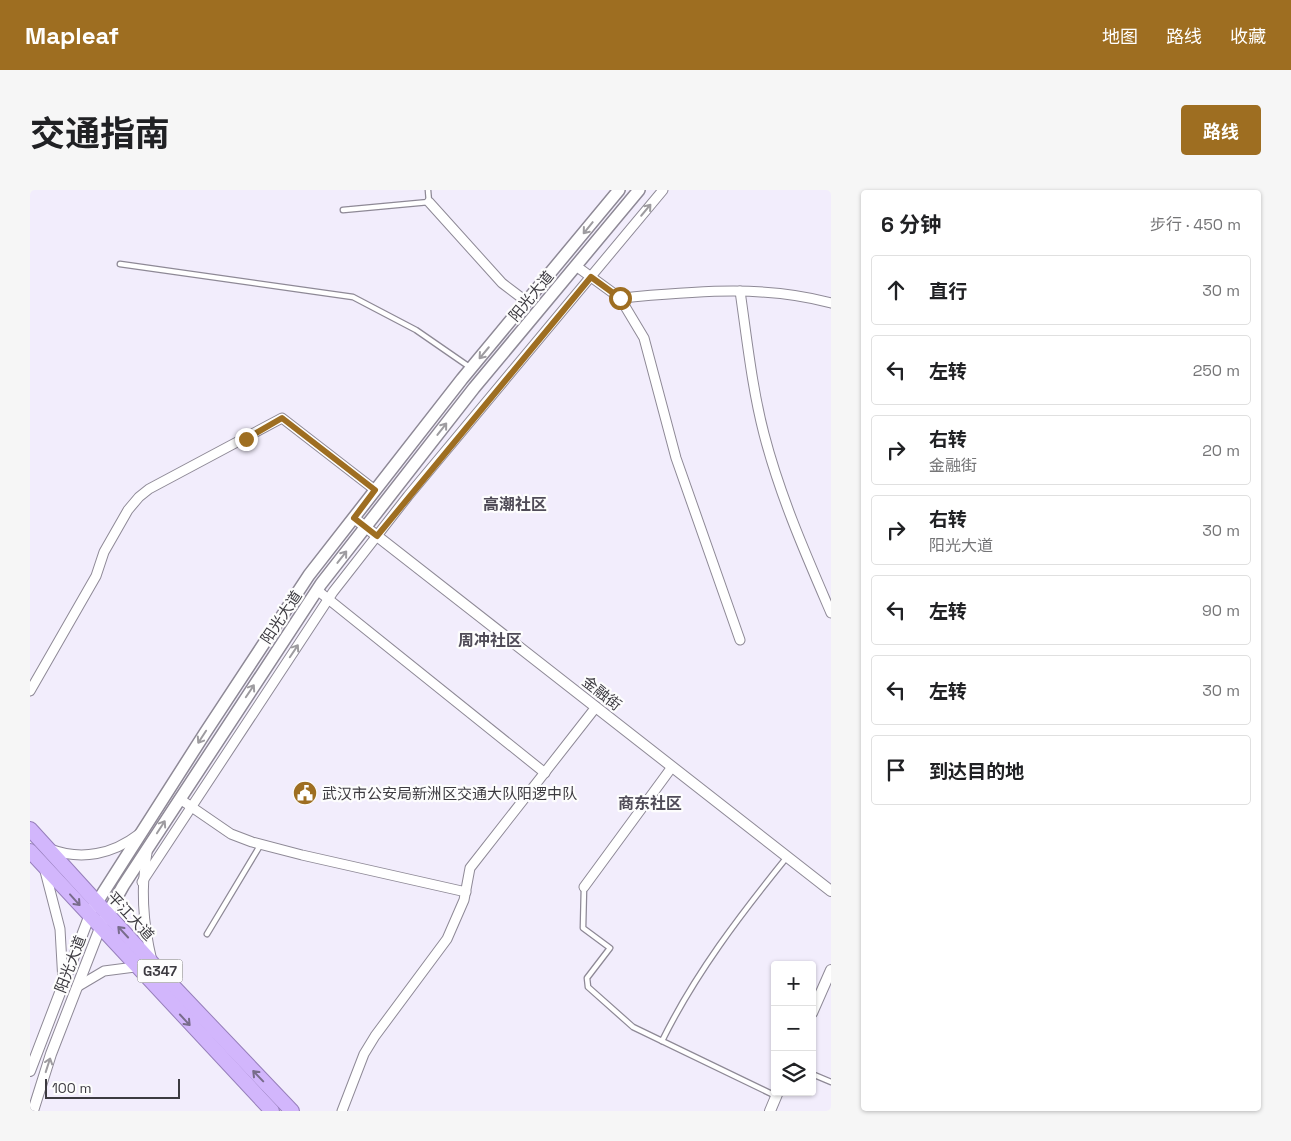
<!DOCTYPE html>
<html lang="zh">
<head>
<meta charset="utf-8">
<style>
	:root { --surface:#fff; --page:#f6f6f6; --text:#202124; --muted:#757577; --line:#e0e0e0; --accent:#9e6e21 }
	body { margin:0; font-family:"Space Grotesk","Noto Sans SC",sans-serif; background:var(--page); color:var(--text) }
	.controls { position:absolute; right:15px; bottom:15px; display:grid; overflow:hidden; border-radius:5px; box-shadow:0 1px 4px #0004 }
	.controls button { width:45px; height:45px; display:grid; place-items:center; padding:0; border:0; border-bottom:1px solid var(--line); background:var(--surface); color:var(--text); font:25px sans-serif }
	.scale { position:absolute; left:15px; bottom:12px; width:135px; box-sizing:border-box; padding-left:5px; border:2px solid #3c3a40; border-top:0; font-size:14px; line-height:18px; white-space:nowrap; color:#3c3a40; -webkit-text-stroke:4px #fdfdfd; paint-order:stroke }
	.stop { position:absolute; width:15px; height:15px; margin:-11px; border:4px solid #9e6e21; border-radius:50%; background:#fff }
	.stop.end { background:#9e6e21; border-color:#fff; box-shadow:0 1px 5px #0008 }
	.list { margin:0; padding:0; list-style:none }
	h2 { display:flex; justify-content:space-between; align-items:center; height:65px; margin:0; padding:0 20px; font-size:21px }
	h2 small { font-size:16px; font-weight:400; color:var(--muted) }
	.list li { display:grid; grid-template-columns:32px 1fr auto; gap:15px; align-items:center; box-sizing:border-box; height:70px; margin:0 10px 10px; padding:0 10px; border:1px solid var(--line); border-radius:5px }
	.list b { display:block; font-size:19px; white-space:nowrap }
	.list p { margin:0; font-size:16px; white-space:nowrap; color:var(--muted) }
	.list em { font-size:16px; font-style:normal; color:var(--muted) }
	.icon { flex:none; width:28px; height:28px; fill:none; stroke:currentColor; stroke-width:2; stroke-linecap:round; stroke-linejoin:round }
	.map { position:relative; flex:none; width:801px; height:921px; overflow:hidden; border-radius:5px }
	header { display:flex; align-items:center; gap:30px; box-sizing:border-box; height:70px; padding:0 25px; background:var(--accent); color:#fff }
	header strong { font-size:24px }
	nav { display:flex; gap:28px; margin-inline-start:auto; font-size:18px }
	.intro { display:flex; align-items:center; justify-content:space-between; box-sizing:border-box; height:120px; padding:0 30px }
	h1 { margin:0; font-size:35px }
	.button { padding:12px 22px; border-radius:5px; background:var(--accent); color:#fff; font-size:18px; font-weight:700 }
	main { display:flex; gap:30px; padding:0 30px }
	aside { flex:1; background:var(--surface); border-radius:5px; box-shadow:0 1px 4px #0004 }
	.map>svg:first-child { display:block }
	.lines { fill:none; stroke-linecap:round; stroke-linejoin:round }
	.service-casing { stroke:#8e8996; stroke-width:7 }
	.minor-casing { stroke:#8e8996; stroke-width:11 }
	.tertiary-casing { stroke:#8e8996; stroke-width:12 }
	.secondary-casing { stroke:#8e8996; stroke-width:14 }
	.trunk-casing { stroke:#967fba; stroke-width:16 }
	.service { stroke:#fff; stroke-width:4.5 }
	.minor { stroke:#fff; stroke-width:9 }
	.tertiary { stroke:#fff; stroke-width:10 }
	.secondary { stroke:#fff; stroke-width:11 }
	.trunk { stroke:#d2b6fc; stroke-width:14 }
	.oneway { stroke:#9e9ca0 }
	.oneway2 { stroke:#786c8b }
	.route { stroke:#9e6e21; stroke-width:6 }
	.labels { text-anchor:middle; dominant-baseline:central; stroke-width:4.5; stroke-linejoin:round; paint-order:stroke }
	.shield { fill:#fdfdfd; stroke:#767479; stroke-width:1 }
	.shield-label { font-size:14px; font-weight:bold; fill:#3c3a40 }
	.street-label { font-size:15px; fill:#3c3a40; stroke:#fdfdfd }
	.poi-label { font-size:15px; fill:#3c3a40; stroke:#fdfdfd; text-anchor:start }
	.neighbourhood-label { font-size:16px; font-weight:bold; fill:#4f4b57; stroke:#fdfdfd }
</style>
</head>
<body>
<header>
<strong>Mapleaf</strong>
<nav><a>地图</a><a>路线</a><a>收藏</a></nav>
</header>
<div class="intro"><h1>交通指南</h1><a class="button">路线</a></div>
<main>
<div class="map">
<svg width="801" height="921" viewBox="0 0 801 921">
	<rect width="100%" height="100%" fill="#f2edfc"/>
	<g class="lines">
		<g class="service-casing">
			<g id="service">
				<path d="M 313,20 L 399,12 L 398,0"/>
				<path d="M 90,74 L 323,107 L 386,140 L 441,178"/>
				<path d="M 554,697 L 553,738 L 580,758 L 557,788 L 558,797 L 603,837 L 746,906"/>
				<path d="M 177,744 L 231,654"/>
				<path d="M 632,851 C 665,784 710,725 757,667"/>
				<path d="M 782,884 L 801,892"/>
			</g>
		</g>
		<g class="minor-casing">
			<g id="minor">
				<path d="M 399,12 L 472,93 L 497,112"/>
				<path d="M 546,76 L 590,108 L 614,148 L 646,268 L 710,450"/>
				<path d="M 710,101 C 717,149 722,198 734,244 C 750,306 776,365 801,423"/>
				<path d="M 590,108 C 661,102 732,94 801,113"/>
				<path d="M 287,400 L 515,583"/>
				<path d="M 0,501 L 66,386 L 74,362 L 98,320 L 109,307 L 119,299 L 252,228 L 345,300"/>
				<path d="M 150,609 L 201,644 L 222,652 L 272,665 L 436,702"/>
				<path d="M 20,659 C 52,671 83,664 109,644"/>
				<path d="M 117,663 C 110,700 113,734 122,771"/>
				<path d="M 15,681 L 30,739 L 33,792"/>
				<path d="M 112,692 L 303,402 L 378,306 L 633,0"/>
				<path d="M 554,697 L 642,577"/>
				<path d="M 47,797 L 74,781 L 105,777"/>
				<path d="M 312,921 L 334,864 L 345,846 L 417,749 L 434,710 L 440,678 L 566,517"/>
			</g>
		</g>
		<g class="tertiary-casing">
			<g id="tertiary">
				<path d="M 324,328 L 801,701"/>
				<path d="M 782,823 L 801,780"/>
				<path d="M 0,881 L 59,727"/>
				<path d="M 3,921 L 21,864 L 70,738"/>
				<path d="M 740,921 L 748,902"/>
			</g>
		</g>
		<g class="secondary-casing">
			<g id="secondary">
				<path d="M 64,717 L 175,543 L 279,385 L 432,189 L 589,0"/>
				<path d="M 74,730 L 93,696 L 291,394 L 444,198 L 609,0"/>
			</g>
		</g>
		<g class="trunk-casing">
			<g id="trunk">
				<path d="M 0,639 L 143,796 L 262,921"/>
				<path d="M 0,661 L 242,921"/>
			</g>
		</g>
		<use href="#service" class="service"/>
		<use href="#minor" class="minor"/>
		<use href="#tertiary" class="tertiary"/>
		<use href="#secondary" class="secondary"/>
		<use href="#trunk" class="trunk"/>
	</g>
	<defs><path id="oneway-shaft" d="M-6 0H5M1.5-3L5.5 0L1.5 3" fill="none" stroke-width="1.6" stroke-linecap="round" stroke-linejoin="round" transform="scale(1.25)"/></defs>
	<g class="oneway">
		<use href="#oneway-shaft" transform="translate(616 20) rotate(-50)"/>
		<use href="#oneway-shaft" transform="translate(558 38) rotate(129)"/>
		<use href="#oneway-shaft" transform="translate(454 163) rotate(130)"/>
		<use href="#oneway-shaft" transform="translate(412 239) rotate(-52)"/>
		<use href="#oneway-shaft" transform="translate(312 367) rotate(-52)"/>
		<use href="#oneway-shaft" transform="translate(264 461) rotate(-56)"/>
		<use href="#oneway-shaft" transform="translate(220 501) rotate(-56)"/>
		<use href="#oneway-shaft" transform="translate(172 547) rotate(123)"/>
		<use href="#oneway-shaft" transform="translate(131 637) rotate(-57)"/>
		<use href="#oneway-shaft" transform="translate(18 875) rotate(-72)"/>
	</g>
	<g class="oneway2">
		<use href="#oneway-shaft" transform="translate(45 710) rotate(48)"/>
		<use href="#oneway-shaft" transform="translate(93 742) rotate(-133)"/>
		<use href="#oneway-shaft" transform="translate(155 830) rotate(47)"/>
		<use href="#oneway-shaft" transform="translate(228 886) rotate(-134)"/>
	</g>
	<g class="lines">
		<path class="route" d="M 216,249 L 252,228 L 345,300 L 324,328 L 347,346 L 561,87 L 590,108"/>
	</g>
	<defs>
		<g id="civic-disc" transform="scale(1.25)"><circle r="9.5" fill="#9e6e21" stroke="#fdfdfd"/><path d="M-.6-6.5H3V-4.5H.6V-3L4-1V1h2V6H-6V1h2V-1L-.6-3ZM-1.2 2.5V6h2.4V2.5Z" fill="#fff"/></g>
	</defs>
	<g fill-rule="evenodd">
		<use href="#civic-disc" x="275" y="603"/>
	</g>
	<g class="labels">
		<rect class="shield" x="107.5" y="769.5" width="45" height="23" rx="4"/>
		<g class="shield-label">
			<text x="130" y="781">G347</text>
		</g>
		<g class="street-label">
			<text transform="translate(501 106) rotate(-50)">阳光大道</text>
			<text transform="translate(251 427) rotate(-56)">阳光大道</text>
			<text transform="translate(572 503) rotate(38)">金融街</text>
			<text transform="translate(101 726) rotate(47)">平江大道</text>
			<text transform="translate(40 774) rotate(-69)">阳光大道</text>
		</g>
		<g class="poi-label">
			<text x="292" y="603">武汉市公安局新洲区交通大队阳逻中队</text>
		</g>
		<g class="neighbourhood-label">
			<text x="485" y="314">高潮社区</text>
			<text x="460" y="450">周冲社区</text>
			<text x="620" y="613">商东社区</text>
		</g>
	</g>
</svg>
<div class="controls">
<button>+</button>
<button>−</button>
<button><svg class="icon" aria-label="layers" viewBox="0 0 24 24"><path d="M12 4l9 5-9 5-9-5zM3 14l9 5 9-5"/></svg></button>
</div>
<div class="scale">100 m</div>
<div class="stop" style="left:590px;top:108px"></div>
<div class="stop end" style="left:216px;top:249px"></div>
</div>
<aside>
<h2>6 分钟<small>步行 · 450 m</small></h2>
<ul class="list">
<li><svg class="icon" aria-label="ahead" viewBox="0 0 24 24"><path d="M12 20V5M6 11l6-6 6 6"/></svg><div><b>直行</b></div><em>30 m</em></li>
<li><svg class="icon" aria-label="left" viewBox="0 0 24 24"><path d="M17 20v-9H6M10 6l-5 5 5 5"/></svg><div><b>左转</b></div><em>250 m</em></li>
<li><svg class="icon" aria-label="right" viewBox="0 0 24 24"><path d="M7 20v-9h11M14 6l5 5-5 5"/></svg><div><b>右转</b><p>金融街</p></div><em>20 m</em></li>
<li><svg class="icon" aria-label="right" viewBox="0 0 24 24"><path d="M7 20v-9h11M14 6l5 5-5 5"/></svg><div><b>右转</b><p>阳光大道</p></div><em>30 m</em></li>
<li><svg class="icon" aria-label="left" viewBox="0 0 24 24"><path d="M17 20v-9H6M10 6l-5 5 5 5"/></svg><div><b>左转</b></div><em>90 m</em></li>
<li><svg class="icon" aria-label="left" viewBox="0 0 24 24"><path d="M17 20v-9H6M10 6l-5 5 5 5"/></svg><div><b>左转</b></div><em>30 m</em></li>
<li><svg class="icon" aria-label="arrive" viewBox="0 0 24 24"><path d="M6 21V4h12l-3 4 3 4H6"/></svg><div><b>到达目的地</b></div></li>
</ul>
</aside>
</main>
</body>
</html>
